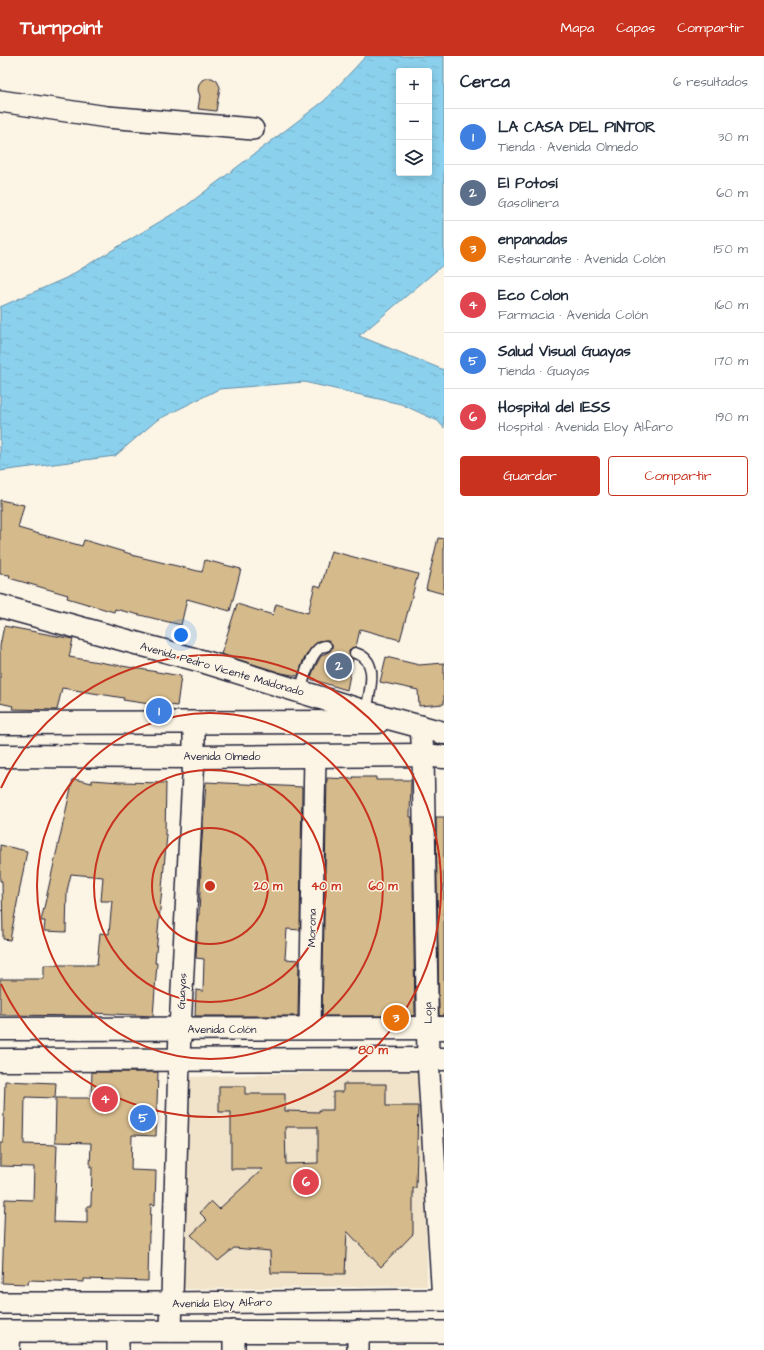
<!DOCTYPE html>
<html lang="es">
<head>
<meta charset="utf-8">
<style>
	:root { --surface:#fff; --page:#f2f2f3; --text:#1f2937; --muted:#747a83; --line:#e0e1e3; --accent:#c8321e }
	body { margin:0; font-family:"Architects Daughter",sans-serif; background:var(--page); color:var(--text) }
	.controls { position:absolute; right:12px; top:12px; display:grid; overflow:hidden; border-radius:4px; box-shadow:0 2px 10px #0003 }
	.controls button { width:36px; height:36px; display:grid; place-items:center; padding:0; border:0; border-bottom:1px solid var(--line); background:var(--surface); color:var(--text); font:20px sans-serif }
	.you { position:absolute; left:181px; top:579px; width:14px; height:14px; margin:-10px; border:3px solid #fff; border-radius:50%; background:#1a73e8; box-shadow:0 0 0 6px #1a73e833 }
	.badge { display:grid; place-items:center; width:26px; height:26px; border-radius:50%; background:var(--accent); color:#fff; font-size:13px; font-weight:700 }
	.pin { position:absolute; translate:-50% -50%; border:2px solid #fff; box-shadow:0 1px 4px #0006 }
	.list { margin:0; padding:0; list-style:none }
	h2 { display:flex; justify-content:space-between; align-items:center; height:52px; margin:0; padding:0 16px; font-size:17px }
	h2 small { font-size:13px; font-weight:400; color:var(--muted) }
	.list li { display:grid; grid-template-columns:26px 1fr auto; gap:12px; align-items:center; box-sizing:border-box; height:56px; padding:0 16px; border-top:1px solid var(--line) }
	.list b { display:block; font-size:15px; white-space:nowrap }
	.list p { margin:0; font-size:13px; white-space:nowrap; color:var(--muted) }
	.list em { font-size:13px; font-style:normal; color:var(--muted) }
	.actions { display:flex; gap:8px; padding:12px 16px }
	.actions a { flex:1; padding:9px 0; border:1px solid var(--accent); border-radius:4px; text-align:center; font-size:14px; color:var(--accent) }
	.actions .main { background:var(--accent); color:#fff }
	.icon { flex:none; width:22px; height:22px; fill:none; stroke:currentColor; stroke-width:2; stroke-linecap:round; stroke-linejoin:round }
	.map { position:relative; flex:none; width:444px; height:1294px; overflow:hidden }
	header { display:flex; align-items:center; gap:24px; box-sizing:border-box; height:56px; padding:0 20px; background:var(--accent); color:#fff }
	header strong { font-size:19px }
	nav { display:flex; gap:22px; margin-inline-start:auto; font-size:14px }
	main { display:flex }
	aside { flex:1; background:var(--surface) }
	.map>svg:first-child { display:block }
	.built { fill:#f0e3ca }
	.water { fill:url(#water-ripples); stroke:#618ba6; fill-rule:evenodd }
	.building { fill:#d5ba8b; stroke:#22223b; fill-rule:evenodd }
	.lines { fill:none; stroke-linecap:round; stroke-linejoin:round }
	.lane-casing { stroke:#22223b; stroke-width:13 }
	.street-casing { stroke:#22223b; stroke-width:24 }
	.secondary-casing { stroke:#22223b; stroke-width:25 }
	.lane { stroke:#fcf5e5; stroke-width:10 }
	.street { stroke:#fcf5e5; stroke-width:21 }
	.secondary { stroke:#fcf5e5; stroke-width:22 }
	.ring { fill:none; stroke:#c8321e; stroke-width:2 }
	.labels { text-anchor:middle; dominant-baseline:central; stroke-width:3; stroke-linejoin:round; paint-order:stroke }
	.street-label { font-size:11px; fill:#22223b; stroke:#fcf5e5 }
	.centre { fill:#c8321e; stroke:#fcf5e5; stroke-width:2 }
	.ring-label { font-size:12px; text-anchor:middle; font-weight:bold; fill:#c8321e; stroke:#fcf5e5; stroke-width:3; stroke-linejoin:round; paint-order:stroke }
</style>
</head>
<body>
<header>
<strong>Turnpoint</strong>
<nav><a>Mapa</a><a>Capas</a><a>Compartir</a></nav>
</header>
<main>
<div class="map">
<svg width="444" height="1294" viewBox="0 0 444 1294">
	<defs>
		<pattern id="water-ripples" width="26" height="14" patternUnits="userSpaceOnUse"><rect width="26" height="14" fill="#8bd1ed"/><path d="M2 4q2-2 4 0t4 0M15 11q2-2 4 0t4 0" fill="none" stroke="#78b3cc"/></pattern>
	</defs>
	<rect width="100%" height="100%" fill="#fcf5e5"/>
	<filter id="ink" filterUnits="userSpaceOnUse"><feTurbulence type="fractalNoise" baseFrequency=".025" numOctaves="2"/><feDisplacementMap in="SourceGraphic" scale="8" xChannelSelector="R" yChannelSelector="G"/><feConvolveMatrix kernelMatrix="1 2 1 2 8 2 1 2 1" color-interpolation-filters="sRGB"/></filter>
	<g filter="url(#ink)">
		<path class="built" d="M 425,1013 L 427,1230 L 181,1233 L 189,1021 Z"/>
		<path class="water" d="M 366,0 L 444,0 L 444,208 L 359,280 L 444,314 L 444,372 L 438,365 L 401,348 L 304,326 L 219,333 L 157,364 L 115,400 L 0,415 L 0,251 L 66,222 L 186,150 L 324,45 ZM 399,15 L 429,15 L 429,117 L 399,117 Z"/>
		<g class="building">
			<path d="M 207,22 L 212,22 L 217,25 L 220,31 L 216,55 L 198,53 L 200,40 L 198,34 L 199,28 L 202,24 Z"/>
			<path d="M 0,444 L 24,449 L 18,472 L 82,490 L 84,484 L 131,498 L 131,499 L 202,516 L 205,504 L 241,513 L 230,555 L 187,543 L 181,569 L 115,553 L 114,556 L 67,542 L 68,539 L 9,522 L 10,519 L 0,518 Z"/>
			<path d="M 438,482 L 444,483 L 444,538 L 426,533 Z"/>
			<path d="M 331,495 L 418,518 L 400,584 L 360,573 L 356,591 L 352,592 L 349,595 L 350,600 L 353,603 L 347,634 L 310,623 L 315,611 L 321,600 L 330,595 L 332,592 L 332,588 L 328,584 L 319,585 L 311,592 L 303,605 L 298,620 L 281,617 L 221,598 L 237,548 L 273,559 L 276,548 L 308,557 L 315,529 L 321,531 Z"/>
			<path d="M 4,570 L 73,583 L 69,601 L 181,620 L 177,650 L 156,647 L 156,649 L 123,644 L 124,642 L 62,632 L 57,654 L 12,653 L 13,650 L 0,647 L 0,590 Z"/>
			<path d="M 386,601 L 419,609 L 444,607 L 444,648 L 419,650 L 418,634 L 380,626 Z"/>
			<path d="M 353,721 L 376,721 L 376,724 L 411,724 L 410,761 L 412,761 L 415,960 L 322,960 L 327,722 L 353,723 Z"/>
			<path d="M 73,723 L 92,727 L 92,724 L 120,726 L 166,727 L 165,779 L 167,779 L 155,907 L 157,907 L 153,960 L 93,957 L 93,960 L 0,959 L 0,923 L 44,923 L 44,909 L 97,909 L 100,877 L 109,878 L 112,845 L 101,845 L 103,821 L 71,818 L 67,835 L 66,876 L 44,875 L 45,865 L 41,865 Z"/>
			<path d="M 206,726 L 302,731 L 300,874 L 287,873 L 285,903 L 299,904 L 298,960 L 195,960 L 196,934 L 203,935 L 204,903 L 196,902 L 198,859 L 199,859 L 201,812 L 200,812 Z"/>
			<path d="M 436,761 L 444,761 L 444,960 L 439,960 Z"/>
			<path d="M 0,789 L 27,795 L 10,884 L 3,883 L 2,825 L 0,825 Z"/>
			<path d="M 92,1016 L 158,1016 L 156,1080 L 132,1079 L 131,1114 L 156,1115 L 155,1149 L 151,1148 L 150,1176 L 149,1176 L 148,1225 L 84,1223 L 84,1226 L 29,1224 L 28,1228 L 2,1227 L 5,1143 L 33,1144 L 34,1111 L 0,1110 L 0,1087 L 3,1087 L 5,1025 L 56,1027 L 55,1042 L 25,1041 L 24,1088 L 57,1089 L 54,1166 L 87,1167 L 87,1150 L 91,1150 L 92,1111 L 90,1111 L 91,1087 L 55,1086 L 56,1042 L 91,1042 Z"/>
			<path d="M 343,1028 L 386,1028 L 386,1050 L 418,1050 L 416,1132 L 413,1132 L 413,1178 L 381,1211 L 347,1175 L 345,1218 L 271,1217 L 270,1195 L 234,1192 L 218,1205 L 191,1179 L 207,1164 L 200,1157 L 211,1145 L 219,1153 L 263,1113 L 231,1113 L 231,1056 L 219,1056 L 219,1030 L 245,1030 L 245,1038 L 285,1038 L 285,1055 L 319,1056 L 319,1054 L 333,1054 L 333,1036 L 343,1036 ZM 285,1071 L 318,1071 L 318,1107 L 286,1108 Z"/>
		</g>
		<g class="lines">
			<g class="lane-casing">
				<g id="lane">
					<path d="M 355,597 C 381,604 369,636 366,656"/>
					<path d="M 300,635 C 304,623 311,590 326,590"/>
				</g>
			</g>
			<g class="street-casing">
				<g id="street">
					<path d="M 0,45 L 107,61 L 253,73"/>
					<path d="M 421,670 L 423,699 L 428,1003 L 443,1244"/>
					<path d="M 310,972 L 315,700"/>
					<path d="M 0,1247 L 172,1247 L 444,1244"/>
					<path d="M 0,1275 L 444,1276"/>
					<path d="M 171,1275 L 180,973 L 194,701 L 194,667"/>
					<path d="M 9,1294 L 10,1275"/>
					<path d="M 118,1294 L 118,1275"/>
					<path d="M 234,1294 L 234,1275"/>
					<path d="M 358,1294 L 358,1275"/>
				</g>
			</g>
			<g class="secondary-casing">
				<g id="secondary">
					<path d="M 0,550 L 205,606 L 366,656 L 444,677"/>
					<path d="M 0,667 L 378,666"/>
					<path d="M 0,700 L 194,701 L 423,699 L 444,701"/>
					<path d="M 0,973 L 444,972"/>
					<path d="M 0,1004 L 444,1003"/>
				</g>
			</g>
			<use href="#lane" class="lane"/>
			<use href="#street" class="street"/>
			<use href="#secondary" class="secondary"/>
		</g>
	</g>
	<g class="ring">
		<circle cx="210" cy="830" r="58"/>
		<circle cx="210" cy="830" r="116"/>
		<circle cx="210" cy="830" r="173"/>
		<path d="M1 732A231 231 0 1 1 1 928"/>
	</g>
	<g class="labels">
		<g class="street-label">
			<text transform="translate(222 613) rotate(16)">Avenida Pedro Vicente Maldonado</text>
			<text x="222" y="700">Avenida Olmedo</text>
			<text transform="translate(312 872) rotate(-89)">Morona</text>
			<text transform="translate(182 935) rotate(-87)">Guayas</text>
			<text transform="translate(428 957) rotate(-91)">Loja</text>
			<text x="222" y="973">Avenida Colón</text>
			<text transform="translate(222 1247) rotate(-1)">Avenida Eloy Alfaro</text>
		</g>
	</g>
	<circle cx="210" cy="830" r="6" class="centre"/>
	<g class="ring-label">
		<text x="268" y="834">20 m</text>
		<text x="326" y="834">40 m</text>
		<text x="383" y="834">60 m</text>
		<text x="373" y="998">80 m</text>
	</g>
</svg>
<div class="controls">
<button>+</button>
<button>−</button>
<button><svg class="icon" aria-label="layers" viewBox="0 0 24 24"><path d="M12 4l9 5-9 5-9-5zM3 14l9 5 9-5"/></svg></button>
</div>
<div class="you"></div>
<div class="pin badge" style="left:159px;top:655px;background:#3f7fe0">1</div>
<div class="pin badge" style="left:339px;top:610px;background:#5c6f8a">2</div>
<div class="pin badge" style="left:396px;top:962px;background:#e8710a">3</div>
<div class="pin badge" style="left:105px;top:1043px;background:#e0444e">4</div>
<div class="pin badge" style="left:143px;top:1062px;background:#3f7fe0">5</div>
<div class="pin badge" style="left:306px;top:1126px;background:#e0444e">6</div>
</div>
<aside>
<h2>Cerca<small>6 resultados</small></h2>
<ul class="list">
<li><span class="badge" style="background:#3f7fe0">1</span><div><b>LA CASA DEL PINTOR</b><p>Tienda · Avenida Olmedo</p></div><em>30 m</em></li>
<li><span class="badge" style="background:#5c6f8a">2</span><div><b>El Potosí</b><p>Gasolinera</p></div><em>60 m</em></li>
<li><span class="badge" style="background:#e8710a">3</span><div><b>enpanadas</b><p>Restaurante · Avenida Colón</p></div><em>150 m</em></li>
<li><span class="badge" style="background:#e0444e">4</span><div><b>Eco Colon</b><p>Farmacia · Avenida Colón</p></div><em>160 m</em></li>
<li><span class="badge" style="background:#3f7fe0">5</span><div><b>Salud Visual Guayas</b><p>Tienda · Guayas</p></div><em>170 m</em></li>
<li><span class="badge" style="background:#e0444e">6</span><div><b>Hospital del IESS</b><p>Hospital · Avenida Eloy Alfaro</p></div><em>190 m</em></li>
</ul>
<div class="actions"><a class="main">Guardar</a><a>Compartir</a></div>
</aside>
</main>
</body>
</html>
